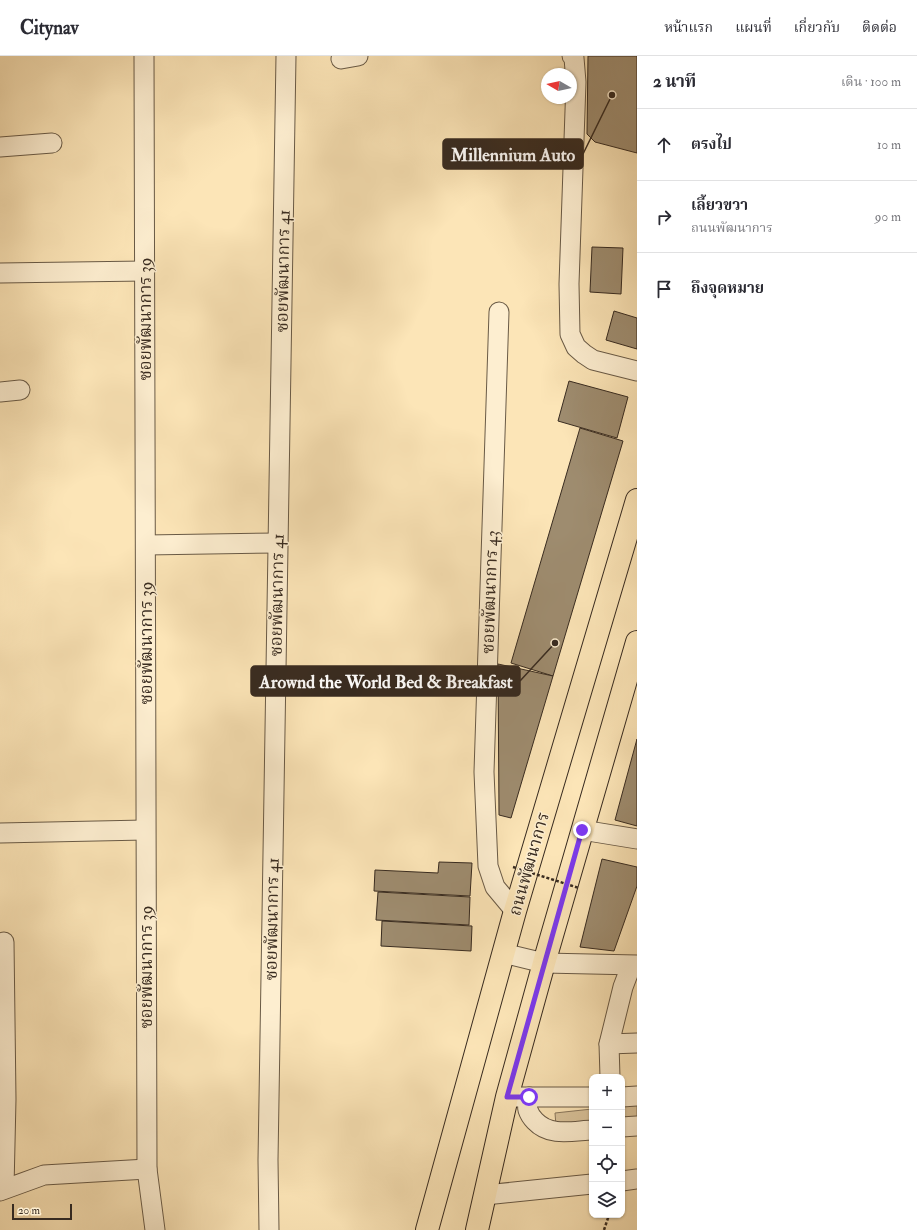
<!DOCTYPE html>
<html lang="th">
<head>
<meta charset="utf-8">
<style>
	:root { --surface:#fff; --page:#f7f7f7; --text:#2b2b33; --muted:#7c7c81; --line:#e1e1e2 }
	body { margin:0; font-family:"IM FELL Double Pica","Noto Serif Thai",serif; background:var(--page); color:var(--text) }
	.controls { position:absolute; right:12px; bottom:12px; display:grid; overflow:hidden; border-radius:8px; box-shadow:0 1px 3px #0004 }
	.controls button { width:36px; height:36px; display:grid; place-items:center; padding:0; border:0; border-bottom:1px solid var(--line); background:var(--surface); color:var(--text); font:20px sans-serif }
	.compass { position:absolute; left:541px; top:12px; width:36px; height:36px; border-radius:50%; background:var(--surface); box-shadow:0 1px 3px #0004; rotate:279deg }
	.scale { position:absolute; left:12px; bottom:10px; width:60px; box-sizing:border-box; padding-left:4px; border:2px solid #382b20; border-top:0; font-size:11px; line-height:14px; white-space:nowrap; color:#382b20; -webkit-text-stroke:3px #fdeed0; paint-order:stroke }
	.stop { position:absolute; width:12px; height:12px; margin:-9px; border:3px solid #7c3aed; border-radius:50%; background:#fff }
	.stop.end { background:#7c3aed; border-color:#fff; box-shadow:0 1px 4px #0008 }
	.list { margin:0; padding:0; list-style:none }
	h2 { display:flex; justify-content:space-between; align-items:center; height:52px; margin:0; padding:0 16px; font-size:17px }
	h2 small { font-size:13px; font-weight:400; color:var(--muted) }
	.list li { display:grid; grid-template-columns:26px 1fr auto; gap:12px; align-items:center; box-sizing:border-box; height:72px; padding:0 16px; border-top:1px solid var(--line) }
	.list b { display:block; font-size:15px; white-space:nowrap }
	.list p { margin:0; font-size:13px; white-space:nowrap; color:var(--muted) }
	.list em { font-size:13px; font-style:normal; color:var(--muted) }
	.icon { flex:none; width:22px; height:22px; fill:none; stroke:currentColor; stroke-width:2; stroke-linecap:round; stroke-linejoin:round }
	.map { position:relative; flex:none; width:637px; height:1174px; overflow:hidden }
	header { display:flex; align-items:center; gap:24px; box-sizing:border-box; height:56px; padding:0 20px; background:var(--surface); border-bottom:1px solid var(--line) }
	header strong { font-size:19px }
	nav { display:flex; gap:22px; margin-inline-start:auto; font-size:14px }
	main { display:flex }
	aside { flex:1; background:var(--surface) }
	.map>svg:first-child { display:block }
	.green { fill:#dbc59d; stroke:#8a785e }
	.building { fill:#9e8c6f; stroke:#382b20 }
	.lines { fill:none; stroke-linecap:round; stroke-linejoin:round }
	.minor-casing { stroke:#695a46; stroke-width:21 }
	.major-casing { stroke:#382b20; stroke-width:24 }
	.path { stroke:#382b20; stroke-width:2.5; stroke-dasharray:3 2; stroke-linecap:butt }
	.minor { stroke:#fdeed0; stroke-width:19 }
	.major { stroke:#fce5b7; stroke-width:22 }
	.path-bridge { stroke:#382b20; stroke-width:2.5; stroke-dasharray:3 2; stroke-linecap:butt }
	.route { stroke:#7c3aed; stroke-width:5 }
	.labels { text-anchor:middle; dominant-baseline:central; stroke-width:3; stroke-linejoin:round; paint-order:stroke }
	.street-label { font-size:17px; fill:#382b20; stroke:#fdeed0 }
	.leader { fill:none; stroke:#382b20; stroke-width:1.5 }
	.callout-dot { fill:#382b20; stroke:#fdeed0; stroke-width:1.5 }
	.callout { fill:#382b20; stroke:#382b20; stroke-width:1.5 }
	.callout-label { font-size:18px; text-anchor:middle; font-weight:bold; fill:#fff }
</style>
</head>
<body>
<header>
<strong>Citynav</strong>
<nav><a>หน้าแรก</a><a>แผนที่</a><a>เกี่ยวกับ</a><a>ติดต่อ</a></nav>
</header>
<main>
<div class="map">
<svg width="637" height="1174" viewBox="0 0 637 1174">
	<rect width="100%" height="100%" fill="#fce5b7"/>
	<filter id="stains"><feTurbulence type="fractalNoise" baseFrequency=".005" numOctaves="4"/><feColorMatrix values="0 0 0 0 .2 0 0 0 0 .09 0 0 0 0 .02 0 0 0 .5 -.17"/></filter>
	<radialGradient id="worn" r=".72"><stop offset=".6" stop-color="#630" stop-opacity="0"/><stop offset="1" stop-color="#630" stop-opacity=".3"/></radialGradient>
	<g class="green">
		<path d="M 637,1049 L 637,1063 L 622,1064 L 622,1051 Z"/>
		<path d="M 592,1053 L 592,1067 L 556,1070 L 555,1057 Z"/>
	</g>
	<g class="building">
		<path d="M 588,0 L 637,0 L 637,97 L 595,86 L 587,78 Z"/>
		<path d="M 592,191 L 623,192 L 621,238 L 590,236 Z"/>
		<path d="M 614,255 L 637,262 L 637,293 L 606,284 Z"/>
		<path d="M 569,325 L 628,341 L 617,382 L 558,365 Z"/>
		<path d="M 580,372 L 623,385 L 553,620 L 511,607 Z"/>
		<path d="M 498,608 L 553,620 L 511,762 L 499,759 Z"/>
		<path d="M 637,683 L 637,770 L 615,764 Z"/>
		<path d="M 602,803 L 637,811 L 637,830 L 614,895 L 580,891 Z"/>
		<path d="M 439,806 L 472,807 L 470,840 L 374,835 L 375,814 L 438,817 Z"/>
		<path d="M 378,836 L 470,841 L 469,869 L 376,864 Z"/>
		<path d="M 382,865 L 472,870 L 471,895 L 381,890 Z"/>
	</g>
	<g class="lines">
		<g class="minor-casing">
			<g id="minor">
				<path d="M 144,0 L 147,1113 L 155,1174"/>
				<path d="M 572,0 L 574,2 L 576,26 L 569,228 L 570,278 L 576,291 L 584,298 L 593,304 L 637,315"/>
				<path d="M 341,3 L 358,0"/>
				<path d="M 0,91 L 52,87"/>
				<path d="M 0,217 L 145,215"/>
				<path d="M 499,256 L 484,716 L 488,810 L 495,831 L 515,855"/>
				<path d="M 0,336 L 20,334"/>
				<path d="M 146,489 L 278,487"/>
				<path d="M 582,774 L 637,783"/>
				<path d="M 0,777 L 145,774"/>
				<path d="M 4,886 L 6,1043 L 4,1132"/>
				<path d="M 503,897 L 544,907 L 637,909"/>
				<path d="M 609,988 L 637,987"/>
				<path d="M 610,1021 L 609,988 L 623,931 L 631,910"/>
				<path d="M 515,1041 L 592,1041"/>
				<path d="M 529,1041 C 528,1045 527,1050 528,1054 C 529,1057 532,1062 535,1065 C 550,1081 572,1075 592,1074"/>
				<path d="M 622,1041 L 637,1040"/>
				<path d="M 622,1071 L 637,1070"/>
				<path d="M 622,1125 L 637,1123"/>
				<path d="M 0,1135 L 44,1119 L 147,1113"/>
				<path d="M 485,1139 L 592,1128"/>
				<path d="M 269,1174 L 268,1104 L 286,0"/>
			</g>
		</g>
		<g class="major-casing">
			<g id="major">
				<path d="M 427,1174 L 515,855 L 637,444"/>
				<path d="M 477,1174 L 507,1041 L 544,907 L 637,586"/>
			</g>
		</g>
		<path class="path" d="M 604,1174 L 609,1159"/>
		<use href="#minor" class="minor"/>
		<use href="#major" class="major"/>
		<path class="path-bridge" d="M 513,811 L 579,832"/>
	</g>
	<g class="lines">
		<path class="route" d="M 529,1041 L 507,1041 L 582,774"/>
	</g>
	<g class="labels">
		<g class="street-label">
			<text transform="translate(283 215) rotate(-89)">ซอยพัฒนาการ 41</text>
			<text transform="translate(145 263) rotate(-90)">ซอยพัฒนาการ 39</text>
			<text transform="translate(490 536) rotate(-88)">ซอยพัฒนาการ 43</text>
			<text transform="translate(277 539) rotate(-89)">ซอยพัฒนาการ 41</text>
			<text transform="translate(146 587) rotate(-90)">ซอยพัฒนาการ 39</text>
			<text transform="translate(529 808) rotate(-74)">ถนนพัฒนาการ</text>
			<text transform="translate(272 863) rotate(-89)">ซอยพัฒนาการ 41</text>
			<text transform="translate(146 911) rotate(-90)">ซอยพัฒนาการ 39</text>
		</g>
	</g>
	<path class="leader" d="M612 39L583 98M555 587L520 625"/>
	<g class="callout-dot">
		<circle cx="612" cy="39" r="4"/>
		<circle cx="555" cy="587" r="4"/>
	</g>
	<g class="callout">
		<rect x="443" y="83" width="140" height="30" rx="4"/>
		<rect x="251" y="610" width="269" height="30" rx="4"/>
	</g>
	<g class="callout-label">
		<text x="513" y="105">Millennium Auto</text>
		<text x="386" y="632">Arownd the World Bed &amp; Breakfast</text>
	</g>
	<rect width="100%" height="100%" filter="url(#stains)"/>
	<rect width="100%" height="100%" fill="url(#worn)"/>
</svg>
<div class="controls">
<button>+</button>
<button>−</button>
<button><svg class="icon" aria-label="locate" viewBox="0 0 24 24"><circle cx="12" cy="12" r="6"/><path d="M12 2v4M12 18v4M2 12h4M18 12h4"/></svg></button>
<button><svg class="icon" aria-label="layers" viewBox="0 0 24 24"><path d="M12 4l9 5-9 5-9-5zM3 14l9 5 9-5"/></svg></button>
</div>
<svg class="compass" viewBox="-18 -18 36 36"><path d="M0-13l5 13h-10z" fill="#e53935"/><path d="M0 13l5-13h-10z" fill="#7c7c81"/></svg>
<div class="scale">20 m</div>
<div class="stop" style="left:529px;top:1041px"></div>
<div class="stop end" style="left:582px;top:774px"></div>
</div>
<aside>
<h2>2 นาที<small>เดิน · 100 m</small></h2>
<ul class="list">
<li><svg class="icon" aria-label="ahead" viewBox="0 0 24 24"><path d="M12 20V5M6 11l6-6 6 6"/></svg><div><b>ตรงไป</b></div><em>10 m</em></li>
<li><svg class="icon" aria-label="right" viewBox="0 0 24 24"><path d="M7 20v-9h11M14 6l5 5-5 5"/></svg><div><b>เลี้ยวขวา</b><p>ถนนพัฒนาการ</p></div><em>90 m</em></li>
<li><svg class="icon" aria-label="arrive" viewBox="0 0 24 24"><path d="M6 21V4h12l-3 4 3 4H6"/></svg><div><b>ถึงจุดหมาย</b></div></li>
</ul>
</aside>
</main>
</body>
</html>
